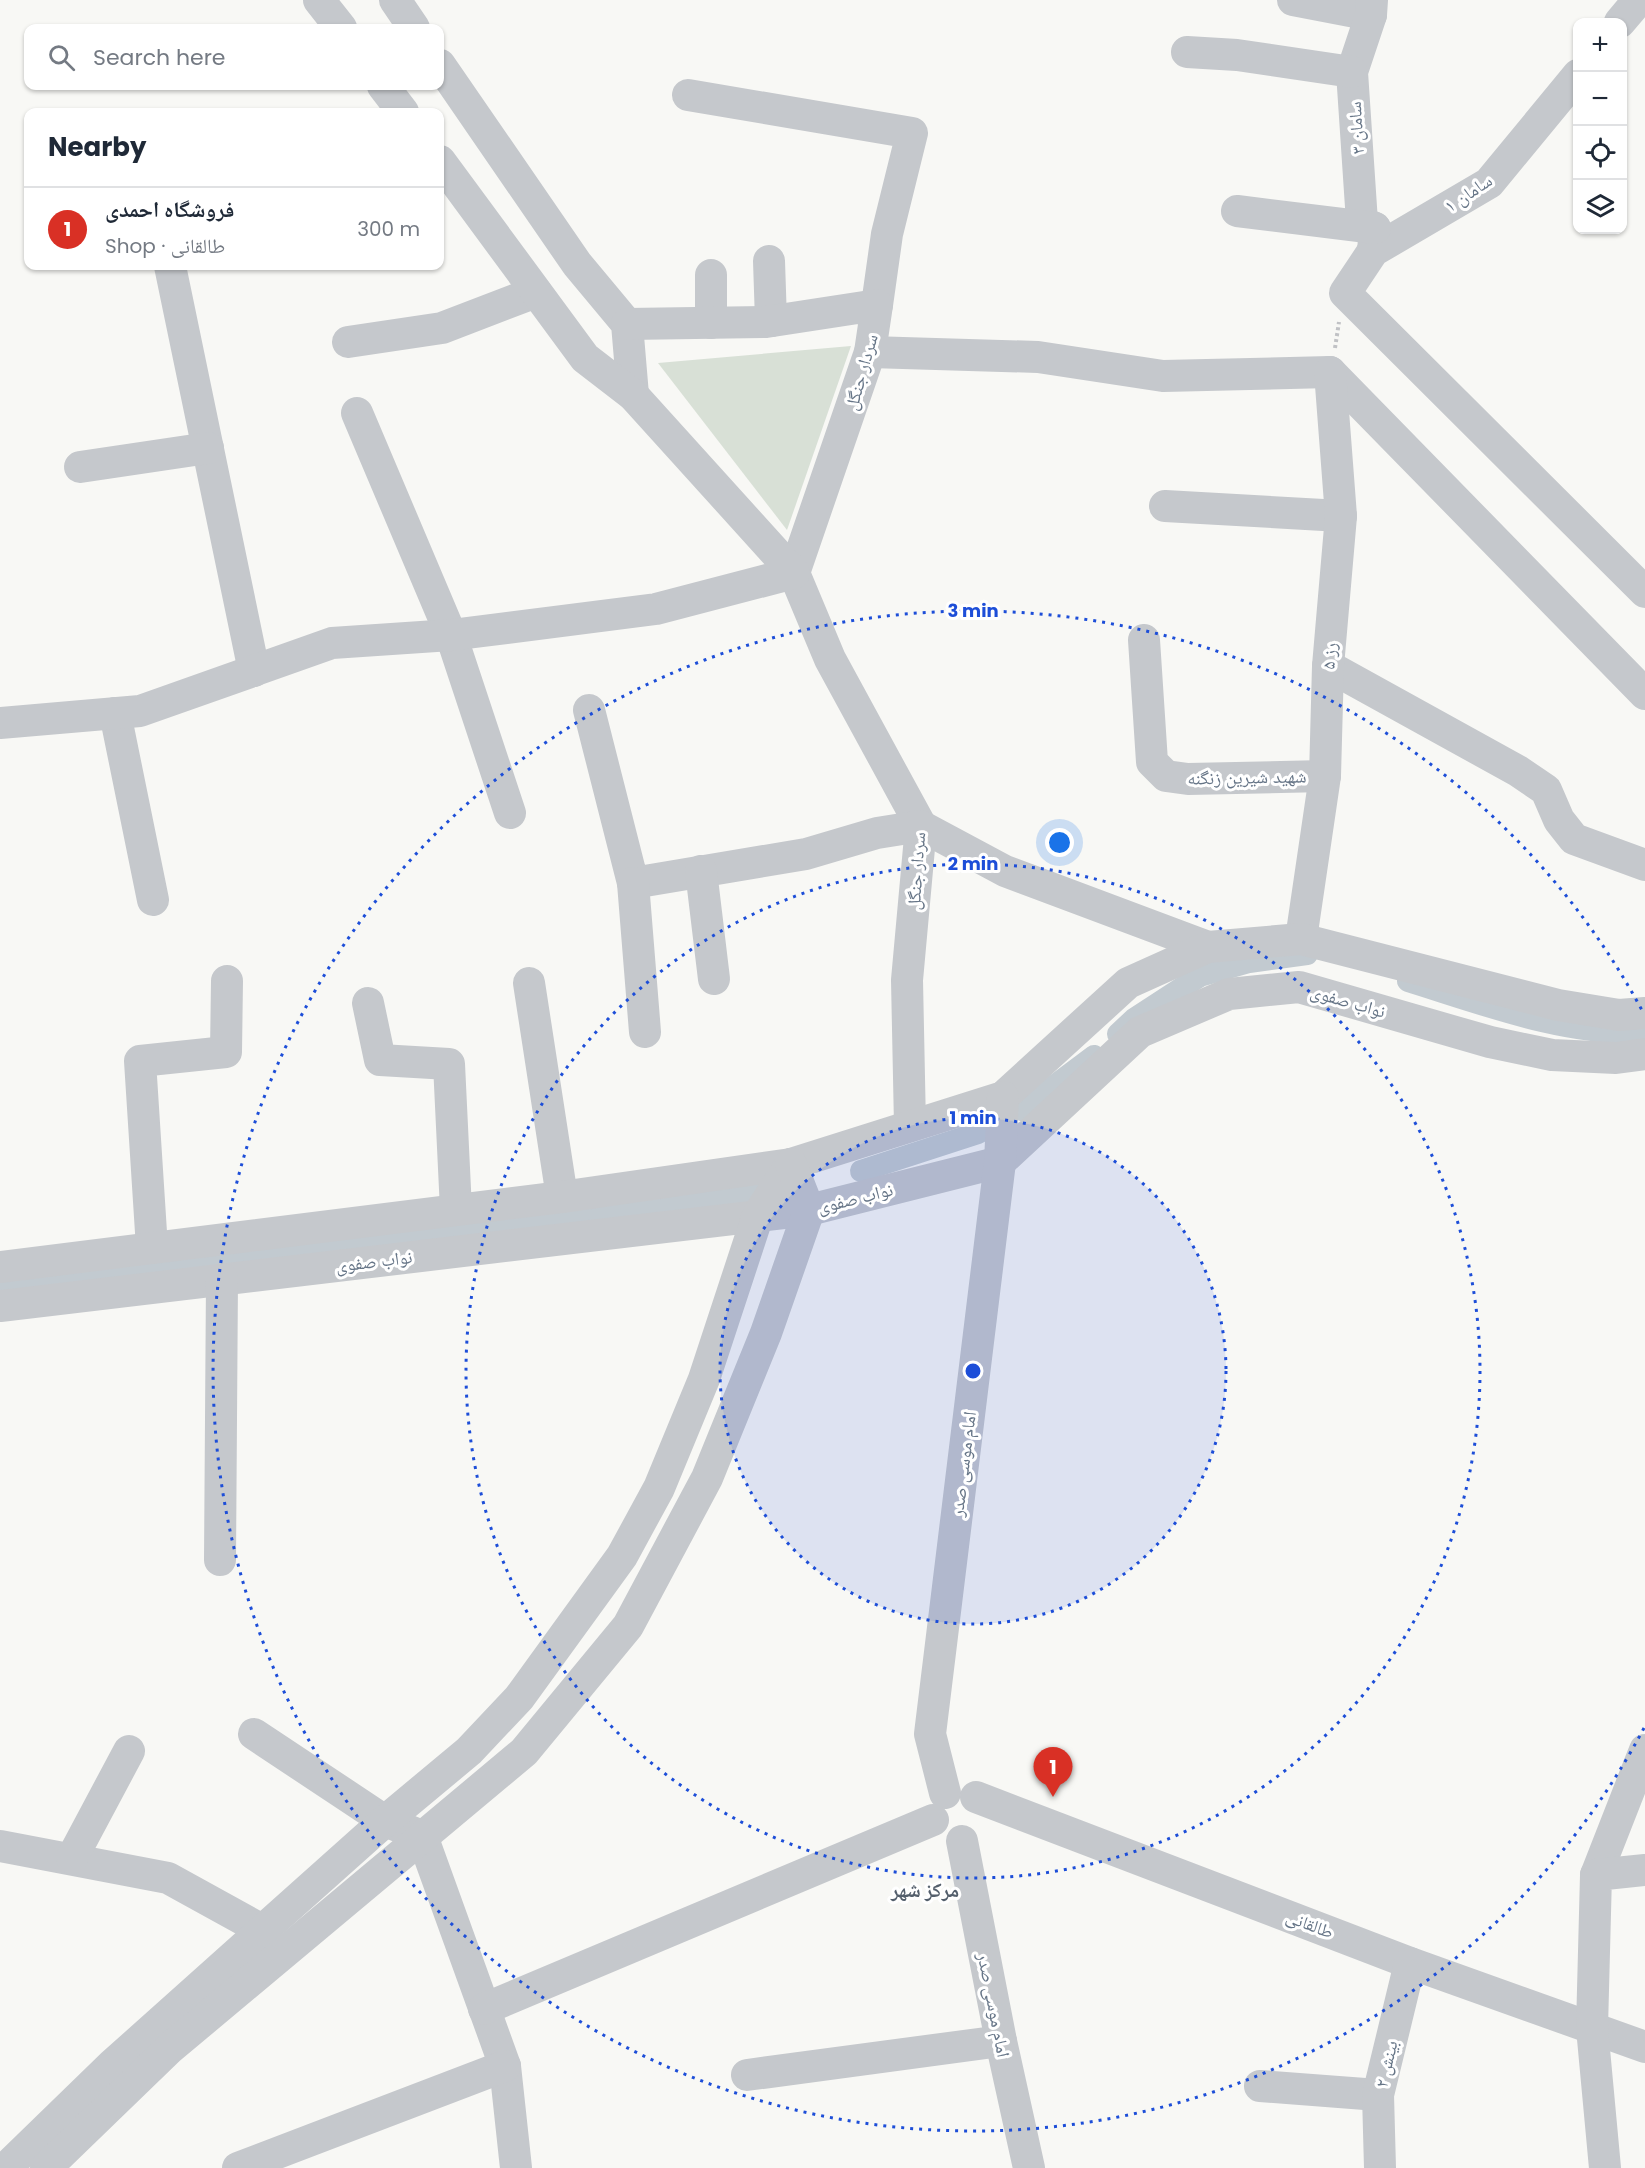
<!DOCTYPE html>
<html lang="en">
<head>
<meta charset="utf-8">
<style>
	:root { --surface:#fff; --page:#f2f2f3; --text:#1f2937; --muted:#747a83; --line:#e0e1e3; --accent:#d93025 }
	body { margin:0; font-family:Poppins,"Noto Naskh Arabic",sans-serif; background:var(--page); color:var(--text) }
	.controls { position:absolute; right:18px; top:18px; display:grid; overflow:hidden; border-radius:12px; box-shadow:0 2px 4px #0004 }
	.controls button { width:54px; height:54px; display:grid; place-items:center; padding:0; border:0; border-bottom:2px solid var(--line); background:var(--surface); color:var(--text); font:30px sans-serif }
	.you { position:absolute; left:1060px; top:843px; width:21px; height:21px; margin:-15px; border:4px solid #fff; border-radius:50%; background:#1a73e8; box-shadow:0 0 0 9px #1a73e833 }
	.badge { display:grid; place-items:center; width:39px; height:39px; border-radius:50%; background:var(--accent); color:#fff; font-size:20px; font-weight:700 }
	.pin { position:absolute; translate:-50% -50px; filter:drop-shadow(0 2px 3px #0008) }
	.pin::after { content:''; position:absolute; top:32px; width:21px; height:18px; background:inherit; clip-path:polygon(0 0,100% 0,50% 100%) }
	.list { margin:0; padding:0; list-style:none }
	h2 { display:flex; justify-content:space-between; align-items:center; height:78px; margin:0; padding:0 24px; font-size:26px }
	h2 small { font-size:20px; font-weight:400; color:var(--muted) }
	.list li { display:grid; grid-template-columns:39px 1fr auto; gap:18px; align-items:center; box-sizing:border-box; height:84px; padding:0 24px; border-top:2px solid var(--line) }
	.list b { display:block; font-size:22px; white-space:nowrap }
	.list p { margin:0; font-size:20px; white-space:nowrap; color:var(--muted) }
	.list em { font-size:20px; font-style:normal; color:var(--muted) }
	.icon { flex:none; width:33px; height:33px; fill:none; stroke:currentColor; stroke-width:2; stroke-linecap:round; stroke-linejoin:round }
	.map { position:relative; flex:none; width:1645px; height:2168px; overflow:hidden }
	.search { position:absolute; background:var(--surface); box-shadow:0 2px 4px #0004; left:24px; top:24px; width:420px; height:66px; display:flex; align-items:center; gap:15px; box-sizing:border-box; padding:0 21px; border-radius:12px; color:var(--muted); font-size:22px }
	.panel { position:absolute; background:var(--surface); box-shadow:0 2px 4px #0004; left:24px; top:108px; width:420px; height:162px; border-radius:12px }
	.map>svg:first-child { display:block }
	.green { fill:#d8e0d6 }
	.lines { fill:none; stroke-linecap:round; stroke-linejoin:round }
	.canal { stroke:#c2cad0; stroke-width:22 }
	.path { stroke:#c1c2c5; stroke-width:4; stroke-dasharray:3 3; stroke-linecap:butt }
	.minor { stroke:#c5c8cc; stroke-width:32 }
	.ring { fill:none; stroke:#1d4ed8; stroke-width:3; stroke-dasharray:3 6 }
	.labels { text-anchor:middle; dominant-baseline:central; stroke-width:6; stroke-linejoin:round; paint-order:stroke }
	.street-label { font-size:18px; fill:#667587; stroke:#fff }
	.neighbourhood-label { font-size:20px; font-weight:bold; fill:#545f6c; stroke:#fff }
	.centre { fill:#1d4ed8; stroke:#fff; stroke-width:3 }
	.ring-label { font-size:18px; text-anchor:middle; font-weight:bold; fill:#1d4ed8; stroke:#fff; stroke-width:6; stroke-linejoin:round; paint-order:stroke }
</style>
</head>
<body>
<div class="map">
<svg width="1645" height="2168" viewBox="0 0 1645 2168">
	<rect width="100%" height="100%" fill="#f8f8f5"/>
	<path class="green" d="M 851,346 L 787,530 L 658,363 Z"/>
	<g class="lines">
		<g class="canal">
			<path d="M 1408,981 C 1485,1005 1563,1035 1645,1033"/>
			<path d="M 1118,1034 L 1134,1019 L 1200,976 L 1249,962 L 1307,954"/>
			<path d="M 1022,1110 L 1094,1056"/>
			<path d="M 861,1171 L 978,1133"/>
			<path d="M 0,1286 L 782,1187"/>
		</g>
		<path class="path" d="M 1335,348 L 1339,322"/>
		<g class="minor">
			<path d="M 319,0 L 341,28"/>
			<path d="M 395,0 L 414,28"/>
			<path d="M 1293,0 L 1371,15"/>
			<path d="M 1372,0 L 1371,15 L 1352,72 L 1362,222 L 1375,228 L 1373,251"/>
			<path d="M 1620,22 L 1636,3"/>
			<path d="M 1187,52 L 1237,55 L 1352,72"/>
			<path d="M 440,65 L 577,264 L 627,324 L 633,395"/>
			<path d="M 1578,75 L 1489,183 L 1373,251 L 1345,293 L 1645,592"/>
			<path d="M 383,86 L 403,112"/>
			<path d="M 688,95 L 912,133 L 887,234 L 877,305"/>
			<path d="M 1237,211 L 1375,228"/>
			<path d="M 769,261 L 771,321"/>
			<path d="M 170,266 L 254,671"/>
			<path d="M 711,275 L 711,323"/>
			<path d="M 627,324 L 766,322 L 877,305 L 870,352 L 794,573 L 830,659 L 921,826 L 907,980 L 910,1126"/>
			<path d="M 348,342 L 442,328 L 536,292"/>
			<path d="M 870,352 L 1038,357 L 1163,376 L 1330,372 L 1645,694"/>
			<path d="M 357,413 L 451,635 L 510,813"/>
			<path d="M 80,467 L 208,448"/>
			<path d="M 1165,506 L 1341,516"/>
			<path d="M 1144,640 L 1152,762 L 1166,776 L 1188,779 L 1325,776"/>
			<path d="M 1328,666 L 1518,771 L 1546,790 L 1559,820 L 1574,839 L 1645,865"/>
			<path d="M 589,710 L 633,883 L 806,854 L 877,833 L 921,826 L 1005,871 L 1208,947"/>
			<path d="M 115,713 L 153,900"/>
			<path d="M 0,723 L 140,711 L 332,643 L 451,635 L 656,609 L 794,573 L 633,395 L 585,358 L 440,161"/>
			<path d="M 701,871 L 714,979"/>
			<path d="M 633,883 L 645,1032"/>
			<path d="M 1301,939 L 1325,776 L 1328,666 L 1341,516 L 1330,372"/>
			<path d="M 529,983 L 562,1197"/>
			<path d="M 368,1003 L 380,1060 L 449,1064 L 456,1210"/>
			<path d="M 152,1248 L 140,1061 L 226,1052 L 227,981"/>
			<path d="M 0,1267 L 562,1197 L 791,1164 L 1003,1097 L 1128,983 L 1208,947 L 1301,939 L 1558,1005 L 1619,1015 L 1645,1013"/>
			<path d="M 0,1306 L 809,1210 L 1000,1162 L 1140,1032 L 1229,994 L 1299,987 L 1490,1042 L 1552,1055 L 1616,1058 L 1645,1054"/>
			<path d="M 220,1560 L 222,1279"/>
			<path d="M 254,1734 L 385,1821 L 422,1836 L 505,2066 L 516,2168"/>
			<path d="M 945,1793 L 930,1734 L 1000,1162 L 1003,1097"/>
			<path d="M 976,1797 L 1410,1963 L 1645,2047"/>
			<path d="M 962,1841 L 1001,2041 L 1029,2168"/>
			<path d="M 0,1846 L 168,1878 L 264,1931"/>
			<path d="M 72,1858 L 129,1751"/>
			<path d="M 1596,1875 L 1645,1750"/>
			<path d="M 484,2009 L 933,1820"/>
			<path d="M 747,2075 L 1001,2041"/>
			<path d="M 1260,2086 L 1378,2095"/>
			<path d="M 6,2168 L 112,2065 L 385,1821 L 469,1751 L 519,1698 L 622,1556 L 659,1488 L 704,1379 L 758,1215 L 791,1164"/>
			<path d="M 46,2168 L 169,2049 L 524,1752 L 628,1626 L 707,1478 L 766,1333 L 809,1210 L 791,1164"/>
			<path d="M 238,2168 L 505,2066"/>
			<path d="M 1380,2168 L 1378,2095 L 1410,1963"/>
			<path d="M 1605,2168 L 1592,2028 L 1596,1875 L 1645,1870"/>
		</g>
	</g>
	<circle cx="973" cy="1371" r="253" fill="#1d4ed8" fill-opacity=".12"/>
	<g class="ring">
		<circle cx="973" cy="1371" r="253"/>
		<circle cx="973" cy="1371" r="507"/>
		<path d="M1644 1728A760 760 0 1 1 1644 1014"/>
	</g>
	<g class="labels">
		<g class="street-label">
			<text transform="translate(1356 128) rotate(-94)">سامان ۳</text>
			<text transform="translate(1468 193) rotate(-34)">سامان ۱</text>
			<text transform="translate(861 372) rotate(-74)">سردار جنگل</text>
			<text transform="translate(1329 656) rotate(-86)">رز ۵</text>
			<text transform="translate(1247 777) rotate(-1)">شهید شیرین زنگنه</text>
			<text transform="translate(916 871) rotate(-86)">سردار جنگل</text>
			<text transform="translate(1348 1001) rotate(16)">نواب صفوی</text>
			<text transform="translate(855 1198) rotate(-14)">نواب صفوی</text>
			<text transform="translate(374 1261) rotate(-7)">نواب صفوی</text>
			<text transform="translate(963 1464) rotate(-83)">امام موسی صدر</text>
			<text transform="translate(1310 1924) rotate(21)">طالقانی</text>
			<text transform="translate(994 2005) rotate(79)">امام موسی صدر</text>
			<text transform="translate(1386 2064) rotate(-77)">بینش ۲</text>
		</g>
		<g class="neighbourhood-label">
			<text x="925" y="1890">مرکز شهر</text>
		</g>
	</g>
	<circle cx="973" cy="1371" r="9" class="centre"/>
	<g class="ring-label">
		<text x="973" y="617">3 min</text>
		<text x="973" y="870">2 min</text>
		<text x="973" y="1124">1 min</text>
	</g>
</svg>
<div class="controls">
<button>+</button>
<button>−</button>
<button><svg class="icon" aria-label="locate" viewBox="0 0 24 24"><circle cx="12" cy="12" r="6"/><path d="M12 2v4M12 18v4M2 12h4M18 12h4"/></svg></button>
<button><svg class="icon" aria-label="layers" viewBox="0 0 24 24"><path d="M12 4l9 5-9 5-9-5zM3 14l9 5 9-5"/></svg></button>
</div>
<div class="you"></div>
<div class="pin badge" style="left:1053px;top:1797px">1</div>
<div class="search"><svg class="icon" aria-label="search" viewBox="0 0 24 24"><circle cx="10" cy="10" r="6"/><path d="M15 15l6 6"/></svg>Search here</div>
<section class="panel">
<h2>Nearby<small></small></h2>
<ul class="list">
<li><span class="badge">1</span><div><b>فروشگاه احمدی</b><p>Shop · طالقانی</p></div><em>300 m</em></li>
</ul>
</section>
</div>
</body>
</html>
